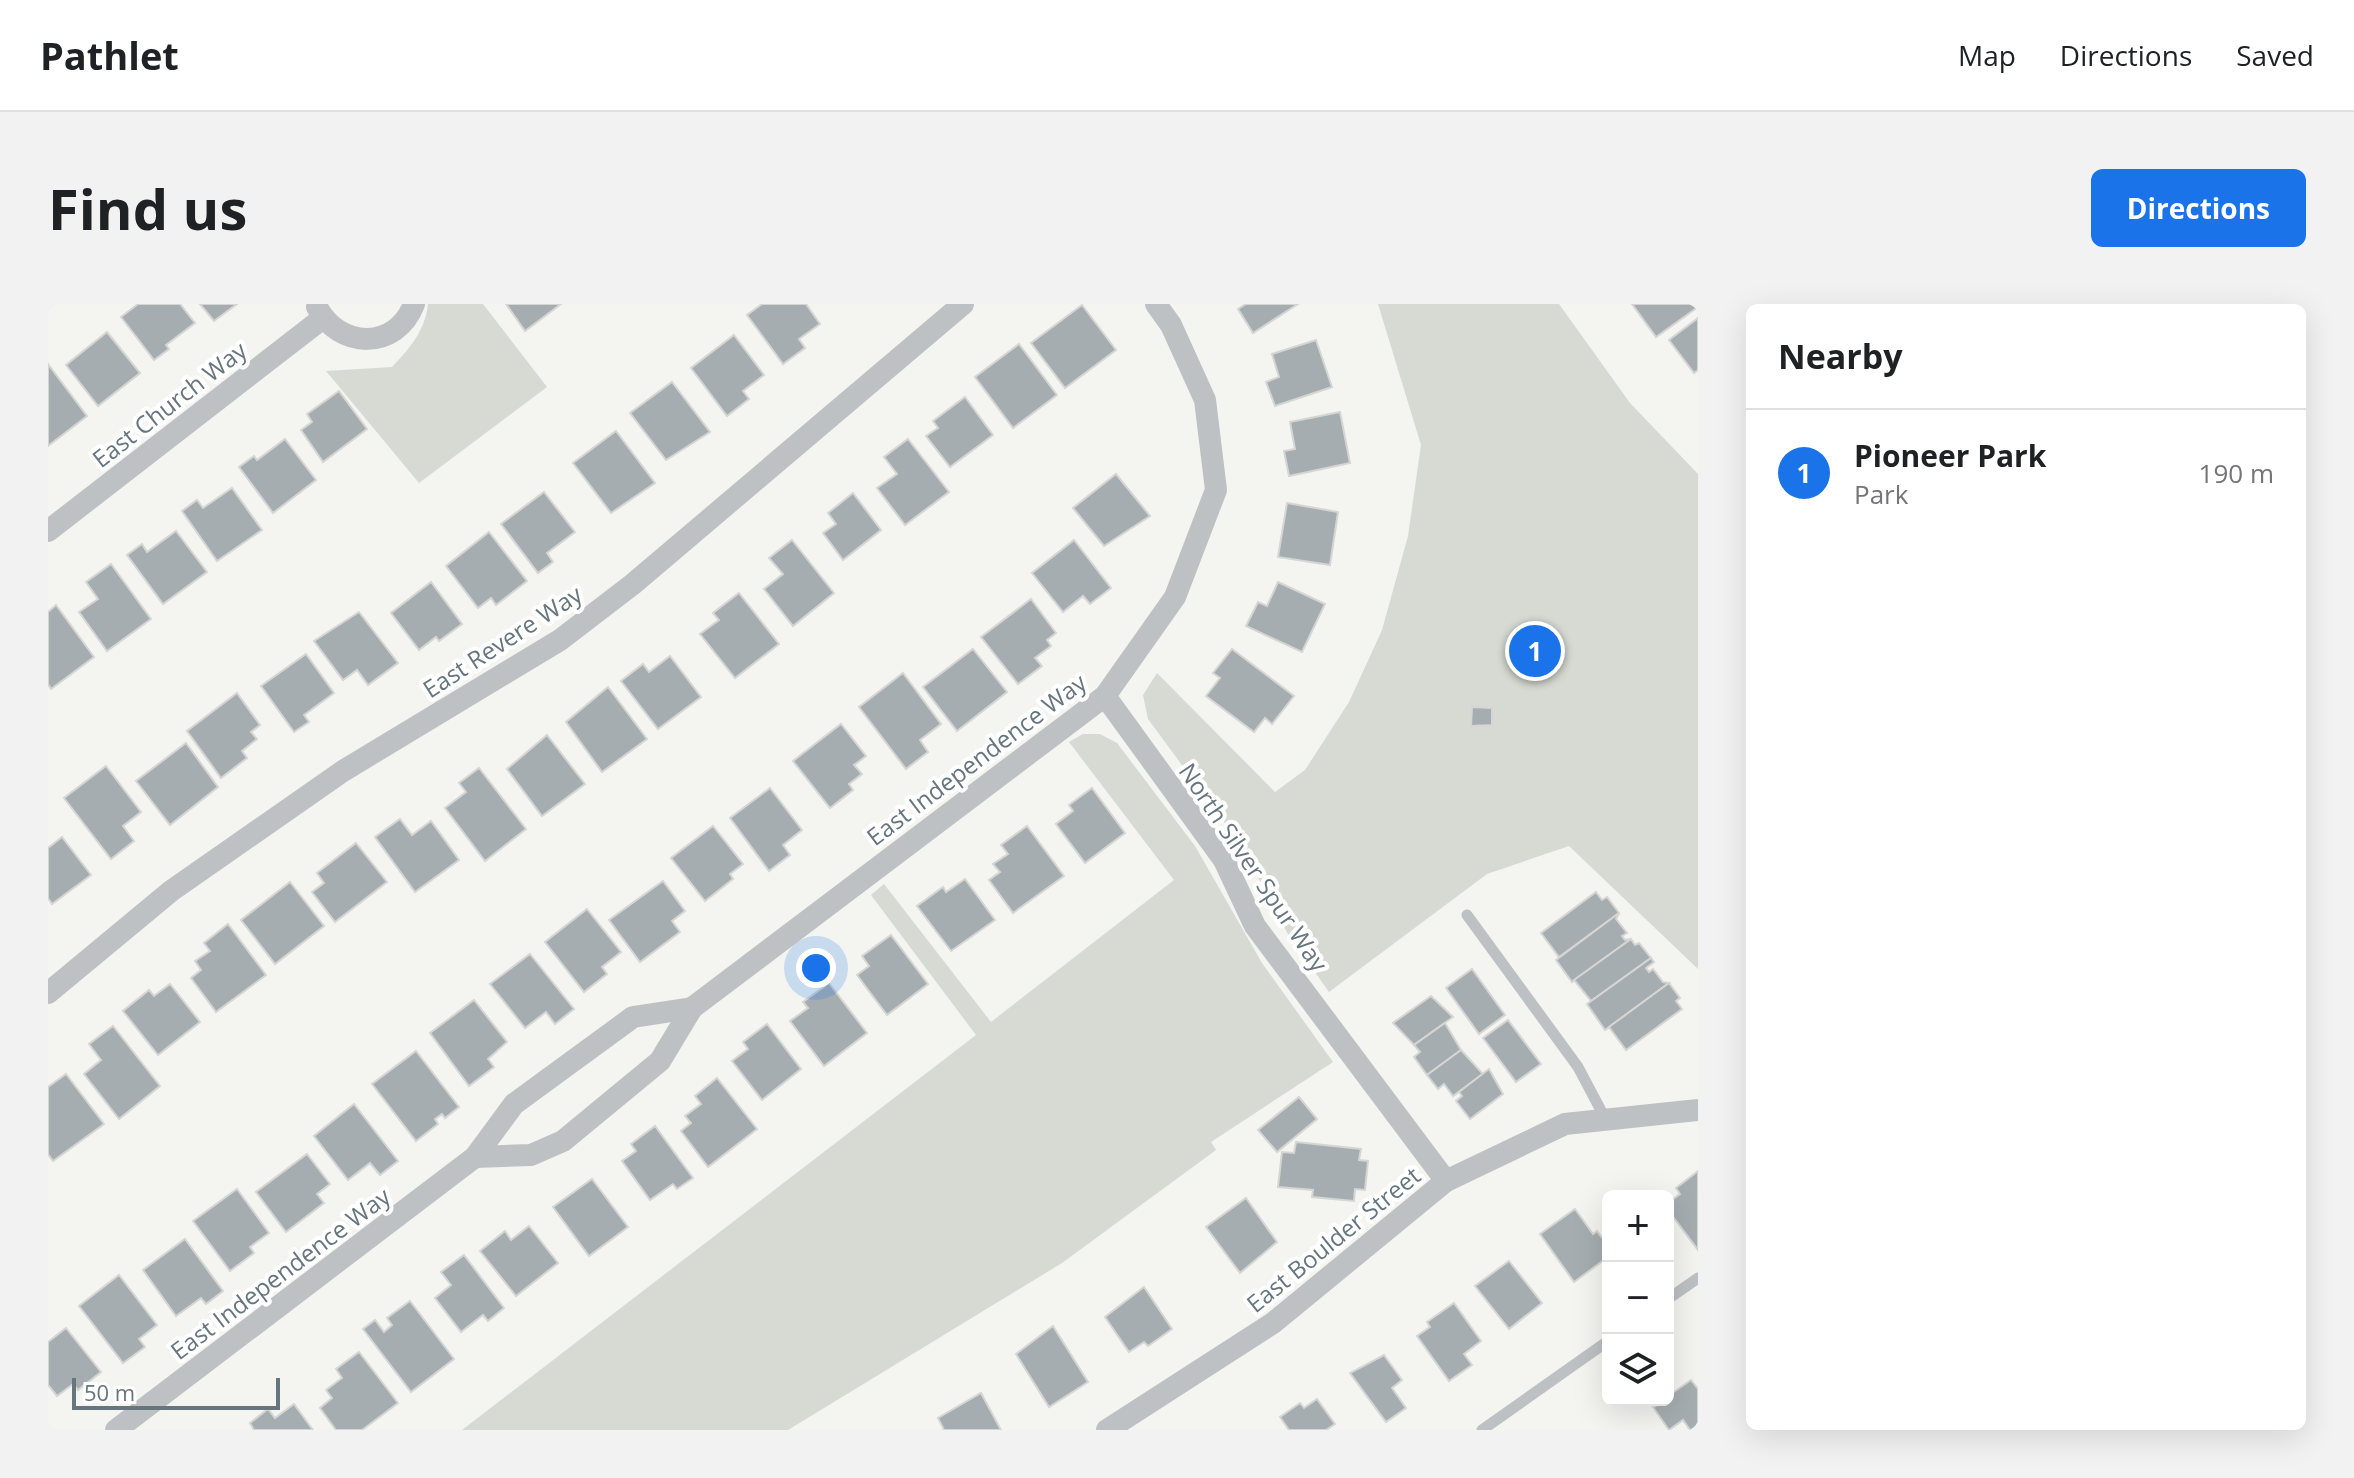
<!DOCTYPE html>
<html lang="en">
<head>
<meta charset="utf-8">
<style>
	:root { --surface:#fff; --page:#f2f2f2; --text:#202124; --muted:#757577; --line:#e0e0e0; --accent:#1a73e8 }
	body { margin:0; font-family:"Open Sans",sans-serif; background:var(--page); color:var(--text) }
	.controls { position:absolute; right:24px; bottom:24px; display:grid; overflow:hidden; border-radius:12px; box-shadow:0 8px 32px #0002 }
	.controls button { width:72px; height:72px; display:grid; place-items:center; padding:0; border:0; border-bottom:2px solid var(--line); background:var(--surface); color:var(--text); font:40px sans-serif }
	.scale { position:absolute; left:24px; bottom:20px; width:208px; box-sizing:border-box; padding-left:8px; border:4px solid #67767e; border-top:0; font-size:22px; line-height:28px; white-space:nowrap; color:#67767e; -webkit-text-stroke:6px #fff; paint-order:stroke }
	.you { position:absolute; left:768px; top:664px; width:28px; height:28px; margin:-20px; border:6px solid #fff; border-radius:50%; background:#1a73e8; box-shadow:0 0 0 12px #1a73e833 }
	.badge { display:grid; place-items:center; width:52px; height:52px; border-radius:50%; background:var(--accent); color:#fff; font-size:26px; font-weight:700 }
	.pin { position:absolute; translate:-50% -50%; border:4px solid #fff; box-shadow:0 2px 8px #0006 }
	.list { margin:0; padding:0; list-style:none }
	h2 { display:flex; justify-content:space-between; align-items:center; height:104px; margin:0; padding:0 32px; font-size:34px }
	h2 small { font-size:26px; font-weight:400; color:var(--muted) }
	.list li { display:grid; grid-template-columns:52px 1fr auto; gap:24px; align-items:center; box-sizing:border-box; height:128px; padding:0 32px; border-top:2px solid var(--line) }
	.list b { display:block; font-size:30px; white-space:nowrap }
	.list p { margin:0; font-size:26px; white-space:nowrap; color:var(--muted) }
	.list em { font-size:26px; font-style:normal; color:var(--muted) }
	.icon { flex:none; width:44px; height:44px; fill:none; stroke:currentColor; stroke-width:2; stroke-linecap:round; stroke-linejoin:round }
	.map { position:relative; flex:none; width:1650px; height:1126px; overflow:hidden; border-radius:12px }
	header { display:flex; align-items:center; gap:48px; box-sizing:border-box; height:112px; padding:0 40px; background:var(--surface); border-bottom:2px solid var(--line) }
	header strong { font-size:38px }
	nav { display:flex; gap:44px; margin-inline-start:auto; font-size:28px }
	.intro { display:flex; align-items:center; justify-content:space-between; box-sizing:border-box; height:192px; padding:0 48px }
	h1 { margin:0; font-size:56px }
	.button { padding:20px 36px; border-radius:12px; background:var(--accent); color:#fff; font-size:28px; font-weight:700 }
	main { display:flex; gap:48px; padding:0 48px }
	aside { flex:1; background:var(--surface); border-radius:12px; box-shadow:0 8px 32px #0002 }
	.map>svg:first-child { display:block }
	.green { fill:#d6dad2 }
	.building { fill:#a6adb0; stroke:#d5d5d4; stroke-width:2 }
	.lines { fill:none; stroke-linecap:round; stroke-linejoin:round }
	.lane { stroke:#bec1c4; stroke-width:11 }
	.street { stroke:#bec1c4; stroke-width:22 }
	.labels { text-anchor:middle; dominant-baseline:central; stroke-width:8; stroke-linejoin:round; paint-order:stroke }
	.street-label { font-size:24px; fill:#67767e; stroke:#fff }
</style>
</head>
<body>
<header>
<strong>Pathlet</strong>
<nav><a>Map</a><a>Directions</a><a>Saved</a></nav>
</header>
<div class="intro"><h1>Find us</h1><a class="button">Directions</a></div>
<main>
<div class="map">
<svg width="1650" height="1126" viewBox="0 0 1650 1126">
	<rect width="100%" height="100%" fill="#f4f4f1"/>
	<g class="green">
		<path d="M 380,0 L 435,0 L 499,83 L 371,179 L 278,67 L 344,63 C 362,44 377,27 380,0 Z"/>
		<path d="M 1330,0 L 1511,0 L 1582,99 L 1650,170 L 1650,665 L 1521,542 L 1439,570 L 1281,688 L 1240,630 L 1193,541 L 1100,415 L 1095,391 L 1109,369 L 1227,488 L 1257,466 L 1301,398 L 1334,326 L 1360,232 L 1373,141 Z"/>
		<path d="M 1035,430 L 1052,430 L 1069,439 L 1147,542 L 1214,659 L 1285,758 L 1163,838 L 1168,846 L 1014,959 L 740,1126 L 414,1126 L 928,731 L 823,591 L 836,580 L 943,718 L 1126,576 L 1021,438 Z"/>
	</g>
	<g class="building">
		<path d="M 90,0 L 132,0 L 147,19 L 118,41 L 121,45 L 106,56 L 73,13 Z"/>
		<path d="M 152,0 L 189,0 L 166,17 Z"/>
		<path d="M 458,0 L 513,0 L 477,27 Z"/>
		<path d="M 714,0 L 758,0 L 772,20 L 751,35 L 757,44 L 735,60 L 699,11 Z"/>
		<path d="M 1198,0 L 1250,0 L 1205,29 L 1190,5 Z"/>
		<path d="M 1584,0 L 1650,0 L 1650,3 L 1608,33 Z"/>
		<path d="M 1034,1 L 1068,46 L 1017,84 L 983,39 Z"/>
		<path d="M 1650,14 L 1650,66 L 1646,69 L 1621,36 Z"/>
		<path d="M 59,28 L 92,69 L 50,102 L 18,61 Z"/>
		<path d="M 686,31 L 716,71 L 695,87 L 701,95 L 679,112 L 643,64 Z"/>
		<path d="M 1268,36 L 1284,83 L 1227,102 L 1218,78 L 1231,73 L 1224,50 Z"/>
		<path d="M 971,40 L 1009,91 L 965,124 L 927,73 Z"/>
		<path d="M 0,60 L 39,112 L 0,142 Z"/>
		<path d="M 624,78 L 662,128 L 618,156 L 582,109 Z"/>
		<path d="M 291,87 L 319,125 L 275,158 L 253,126 L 264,118 L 259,110 Z"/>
		<path d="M 917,93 L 945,131 L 902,163 L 878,132 L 890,124 L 885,117 Z"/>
		<path d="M 1292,108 L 1302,159 L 1241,172 L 1236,147 L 1247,145 L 1242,118 Z"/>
		<path d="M 568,127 L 607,179 L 563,209 L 525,159 Z"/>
		<path d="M 237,135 L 268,176 L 225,209 L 191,163 L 206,152 L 209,156 Z"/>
		<path d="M 860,135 L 901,188 L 857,221 L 829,184 L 849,170 L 836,153 Z"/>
		<path d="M 1068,170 L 1102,212 L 1056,242 L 1025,204 Z"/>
		<path d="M 184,184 L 214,226 L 169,257 L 134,207 L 149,196 L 155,204 Z"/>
		<path d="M 496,188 L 527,228 L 499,249 L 505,258 L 490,269 L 453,220 Z"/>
		<path d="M 805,189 L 833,226 L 795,256 L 775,229 L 788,220 L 780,209 Z"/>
		<path d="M 1239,199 L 1290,208 L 1282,261 L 1230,253 Z"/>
		<path d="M 128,227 L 159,268 L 115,300 L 79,251 L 94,240 L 99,248 Z"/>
		<path d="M 441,228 L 479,277 L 448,301 L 443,294 L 430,304 L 398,262 Z"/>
		<path d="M 744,236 L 786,289 L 745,322 L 716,285 L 735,270 L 721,254 Z"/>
		<path d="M 1026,236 L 1063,284 L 1042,300 L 1035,292 L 1015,308 L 984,269 Z"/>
		<path d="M 63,260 L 103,315 L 59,347 L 31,308 L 50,295 L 38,278 Z"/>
		<path d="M 383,278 L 414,320 L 391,337 L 388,333 L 371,346 L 343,309 Z"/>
		<path d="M 1230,278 L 1277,300 L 1254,348 L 1198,322 L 1210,298 L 1219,302 Z"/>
		<path d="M 691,289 L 731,340 L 687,374 L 652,330 L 671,316 L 665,309 Z"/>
		<path d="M 983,295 L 1008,329 L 999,336 L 1003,342 L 987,354 L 994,362 L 970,380 L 933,333 Z"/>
		<path d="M 8,301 L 46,353 L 3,385 L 0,380 L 0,308 Z"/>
		<path d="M 311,308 L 350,359 L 320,381 L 309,366 L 295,376 L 266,337 Z"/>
		<path d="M 925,345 L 959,388 L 909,427 L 875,383 Z"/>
		<path d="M 1184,345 L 1246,392 L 1224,420 L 1217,414 L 1206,428 L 1158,392 L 1172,374 L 1165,369 Z"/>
		<path d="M 258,350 L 286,389 L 256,411 L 261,418 L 246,428 L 213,382 Z"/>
		<path d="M 622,352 L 653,393 L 610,425 L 573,377 L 595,360 L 601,368 Z"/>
		<path d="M 855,369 L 893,420 L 872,436 L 880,448 L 858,465 L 811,403 Z"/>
		<path d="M 560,383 L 599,435 L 554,468 L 518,418 Z"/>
		<path d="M 189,389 L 212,421 L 203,428 L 209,435 L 194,447 L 199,454 L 173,474 L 139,427 Z"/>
		<path d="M 1424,403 L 1444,404 L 1444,421 L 1423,422 Z"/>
		<path d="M 793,420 L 818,452 L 806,461 L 814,470 L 801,480 L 805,486 L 782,504 L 745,457 Z"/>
		<path d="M 499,431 L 537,480 L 494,512 L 459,465 Z"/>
		<path d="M 138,439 L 170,483 L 122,521 L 88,477 Z"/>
		<path d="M 58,462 L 93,508 L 75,522 L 86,537 L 63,555 L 16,494 Z"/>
		<path d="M 431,464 L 478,525 L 437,557 L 397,504 L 418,488 L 411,479 Z"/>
		<path d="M 722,484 L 754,526 L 735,541 L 742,551 L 721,567 L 682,514 Z"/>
		<path d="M 1044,484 L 1077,529 L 1037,559 L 1008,520 L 1025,507 L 1021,501 Z"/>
		<path d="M 352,515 L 364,531 L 383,517 L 411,556 L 367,588 L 327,533 Z"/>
		<path d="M 665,522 L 695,560 L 682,570 L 685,575 L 657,597 L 623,554 Z"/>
		<path d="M 979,522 L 1016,572 L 965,609 L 941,576 L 952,568 L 945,560 L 960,550 L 953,541 Z"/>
		<path d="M 14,533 L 43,571 L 4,600 L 0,594 L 0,544 Z"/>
		<path d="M 308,539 L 339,578 L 287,618 L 264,588 L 276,579 L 269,569 Z"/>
		<path d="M 917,575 L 947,616 L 903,647 L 869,602 L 895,583 L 898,588 Z"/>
		<path d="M 615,577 L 637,607 L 624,617 L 632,628 L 592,658 L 561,616 Z"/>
		<path d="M 242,578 L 276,622 L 227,660 L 193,616 Z"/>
		<path d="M 1548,588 L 1554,596 L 1559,593 L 1571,609 L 1511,653 L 1493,629 Z"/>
		<path d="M 539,605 L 573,648 L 554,663 L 559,670 L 536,688 L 497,638 Z"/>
		<path d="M 1571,609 L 1568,615 L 1579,629 L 1574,632 L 1577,636 L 1583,635 L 1524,678 L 1508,656 Z"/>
		<path d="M 180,620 L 218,671 L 168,708 L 143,674 L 153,666 L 147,657 L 162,647 L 156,639 Z"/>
		<path d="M 843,631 L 880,680 L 839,711 L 809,671 L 821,662 L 814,652 Z"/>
		<path d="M 1583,635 L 1587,641 L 1591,639 L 1603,654 L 1543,697 L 1526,676 Z"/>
		<path d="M 482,650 L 526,705 L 507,720 L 498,708 L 477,724 L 442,680 Z"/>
		<path d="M 1603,654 L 1606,658 L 1598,664 L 1601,668 L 1605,665 L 1615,678 L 1621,679 L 1557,726 L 1539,700 Z"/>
		<path d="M 1424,665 L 1457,711 L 1431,730 L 1398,684 Z"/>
		<path d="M 781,679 L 819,729 L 776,762 L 742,717 L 760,704 L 755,698 Z"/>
		<path d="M 1621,679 L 1632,694 L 1628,697 L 1634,705 L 1578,746 L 1561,723 Z"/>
		<path d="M 122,680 L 152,718 L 110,751 L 75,707 L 101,686 L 106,692 Z"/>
		<path d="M 1383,692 L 1405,713 L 1366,741 L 1345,719 Z"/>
		<path d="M 426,696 L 459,738 L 440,755 L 446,763 L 421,782 L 382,729 Z"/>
		<path d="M 1460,716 L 1493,760 L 1468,778 L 1435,734 Z"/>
		<path d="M 1397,719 L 1413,746 L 1379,771 L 1366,753 L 1372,748 L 1366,741 Z"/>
		<path d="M 719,720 L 753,765 L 714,796 L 684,757 L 700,745 L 695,738 Z"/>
		<path d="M 65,722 L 112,782 L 71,815 L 36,770 L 53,756 L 41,740 Z"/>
		<path d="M 1413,746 L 1435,770 L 1405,792 L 1396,780 L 1390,785 L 1379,771 Z"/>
		<path d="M 368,747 L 411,803 L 397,814 L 394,810 L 387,815 L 390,820 L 368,837 L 324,780 Z"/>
		<path d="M 1441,765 L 1455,790 L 1422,815 L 1408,797 L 1414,792 L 1411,788 Z"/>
		<path d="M 18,770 L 56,820 L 5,857 L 0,850 L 0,783 Z"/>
		<path d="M 669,774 L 709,825 L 660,863 L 633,827 L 643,819 L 637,812 L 653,800 L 647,792 Z"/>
		<path d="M 1251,793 L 1269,815 L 1229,848 L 1210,826 Z"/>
		<path d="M 306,800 L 350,857 L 332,871 L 322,859 L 300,876 L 266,832 Z"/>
		<path d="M 607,822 L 645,874 L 629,885 L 625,880 L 602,896 L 574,857 L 588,847 L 583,840 Z"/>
		<path d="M 1248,838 L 1313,845 L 1311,856 L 1320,857 L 1317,886 L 1307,885 L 1306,897 L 1264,893 L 1265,886 L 1230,883 L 1234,848 L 1246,849 Z"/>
		<path d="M 259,850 L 282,880 L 269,890 L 276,899 L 238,928 L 208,888 Z"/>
		<path d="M 1650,867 L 1650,946 L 1620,906 L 1620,899 L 1632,890 L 1628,884 Z"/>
		<path d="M 544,875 L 580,923 L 541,952 L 505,903 Z"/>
		<path d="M 189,885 L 221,929 L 202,943 L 206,949 L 182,967 L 145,917 Z"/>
		<path d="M 1198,894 L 1229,938 L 1192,969 L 1158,923 Z"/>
		<path d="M 1527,905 L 1545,930 L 1549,927 L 1560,942 L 1560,953 L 1526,978 L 1492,930 Z"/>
		<path d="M 481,922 L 510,959 L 468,992 L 432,947 L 457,927 L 463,936 Z"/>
		<path d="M 137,935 L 175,987 L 158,1000 L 153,994 L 128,1012 L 95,966 Z"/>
		<path d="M 416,951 L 456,1004 L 440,1017 L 435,1011 L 413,1028 L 387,994 L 403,981 L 393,968 Z"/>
		<path d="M 1461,957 L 1494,999 L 1461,1025 L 1427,982 Z"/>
		<path d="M 71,971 L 109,1021 L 91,1035 L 97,1043 L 75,1059 L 31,1002 Z"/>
		<path d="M 1096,983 L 1124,1025 L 1100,1042 L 1096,1038 L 1081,1048 L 1057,1013 Z"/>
		<path d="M 362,997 L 406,1055 L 363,1088 L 315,1025 L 327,1016 L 336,1028 L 344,1021 L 339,1014 Z"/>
		<path d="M 1406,999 L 1433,1037 L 1416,1050 L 1424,1061 L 1401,1077 L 1369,1032 L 1382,1023 L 1379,1018 Z"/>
		<path d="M 1005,1022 L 1040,1078 L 1001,1103 L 968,1050 Z"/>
		<path d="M 18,1024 L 53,1068 L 30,1086 L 25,1080 L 9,1092 L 0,1081 L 0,1038 Z"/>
		<path d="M 311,1048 L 350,1099 L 314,1126 L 288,1126 L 272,1104 L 284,1094 L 278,1086 L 294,1074 L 288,1065 Z"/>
		<path d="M 1336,1051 L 1354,1076 L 1344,1084 L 1358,1104 L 1338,1118 L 1302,1069 Z"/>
		<path d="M 1643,1076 L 1650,1085 L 1650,1126 L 1642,1126 L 1635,1116 L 1621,1126 L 1605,1103 L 1620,1096 L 1620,1092 Z"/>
		<path d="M 933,1089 L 953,1126 L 896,1126 L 890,1114 Z"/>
		<path d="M 1269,1095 L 1287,1120 L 1278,1126 L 1241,1126 L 1232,1113 L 1252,1099 L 1256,1104 Z"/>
		<path d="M 246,1100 L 265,1126 L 206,1126 L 202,1119 L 220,1105 L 227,1114 Z"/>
	</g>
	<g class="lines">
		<g class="lane">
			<path d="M 1419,611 L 1530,763 L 1558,816"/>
			<path d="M 1620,995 L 1650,974"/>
			<path d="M 1434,1126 L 1560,1037"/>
		</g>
		<g class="street">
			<path d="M 269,3 C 291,45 348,47 366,0"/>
			<path d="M 0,227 L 275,14"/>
			<path d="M 1057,392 L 1176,556 L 1207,622 L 1398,877"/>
			<path d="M 0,689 L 123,587 L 295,467 L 512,336 L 585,280 L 915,0"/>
			<path d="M 427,853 L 483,851 L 515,837 L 612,757 L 644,704 L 1057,392 L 1127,293 L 1168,186 L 1157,96 L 1123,21 L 1108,0"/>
			<path d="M 68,1126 L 427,853 L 466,800 L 585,713 L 644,704"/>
			<path d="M 1059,1126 L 1225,1019 L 1398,877 L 1517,820 L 1650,806"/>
		</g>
	</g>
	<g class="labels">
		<g class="street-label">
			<text transform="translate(121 100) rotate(-38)">East Church Way</text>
			<text transform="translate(454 337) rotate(-33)">East Revere Way</text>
			<text transform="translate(928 455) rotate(-37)">East Independence Way</text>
			<text transform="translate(1206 563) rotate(56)">North Silver Spur Way</text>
			<text transform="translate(1285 935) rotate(-39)">East Boulder Street</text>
			<text transform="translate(232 969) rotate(-37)">East Independence Way</text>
		</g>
	</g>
</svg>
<div class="controls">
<button>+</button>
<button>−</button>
<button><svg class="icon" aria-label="layers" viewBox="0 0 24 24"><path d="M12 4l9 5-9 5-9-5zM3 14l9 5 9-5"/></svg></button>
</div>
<div class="scale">50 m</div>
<div class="you"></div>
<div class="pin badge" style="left:1487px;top:347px">1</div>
</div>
<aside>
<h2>Nearby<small></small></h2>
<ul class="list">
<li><span class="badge">1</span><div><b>Pioneer Park</b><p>Park</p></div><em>190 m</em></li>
</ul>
</aside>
</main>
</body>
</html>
